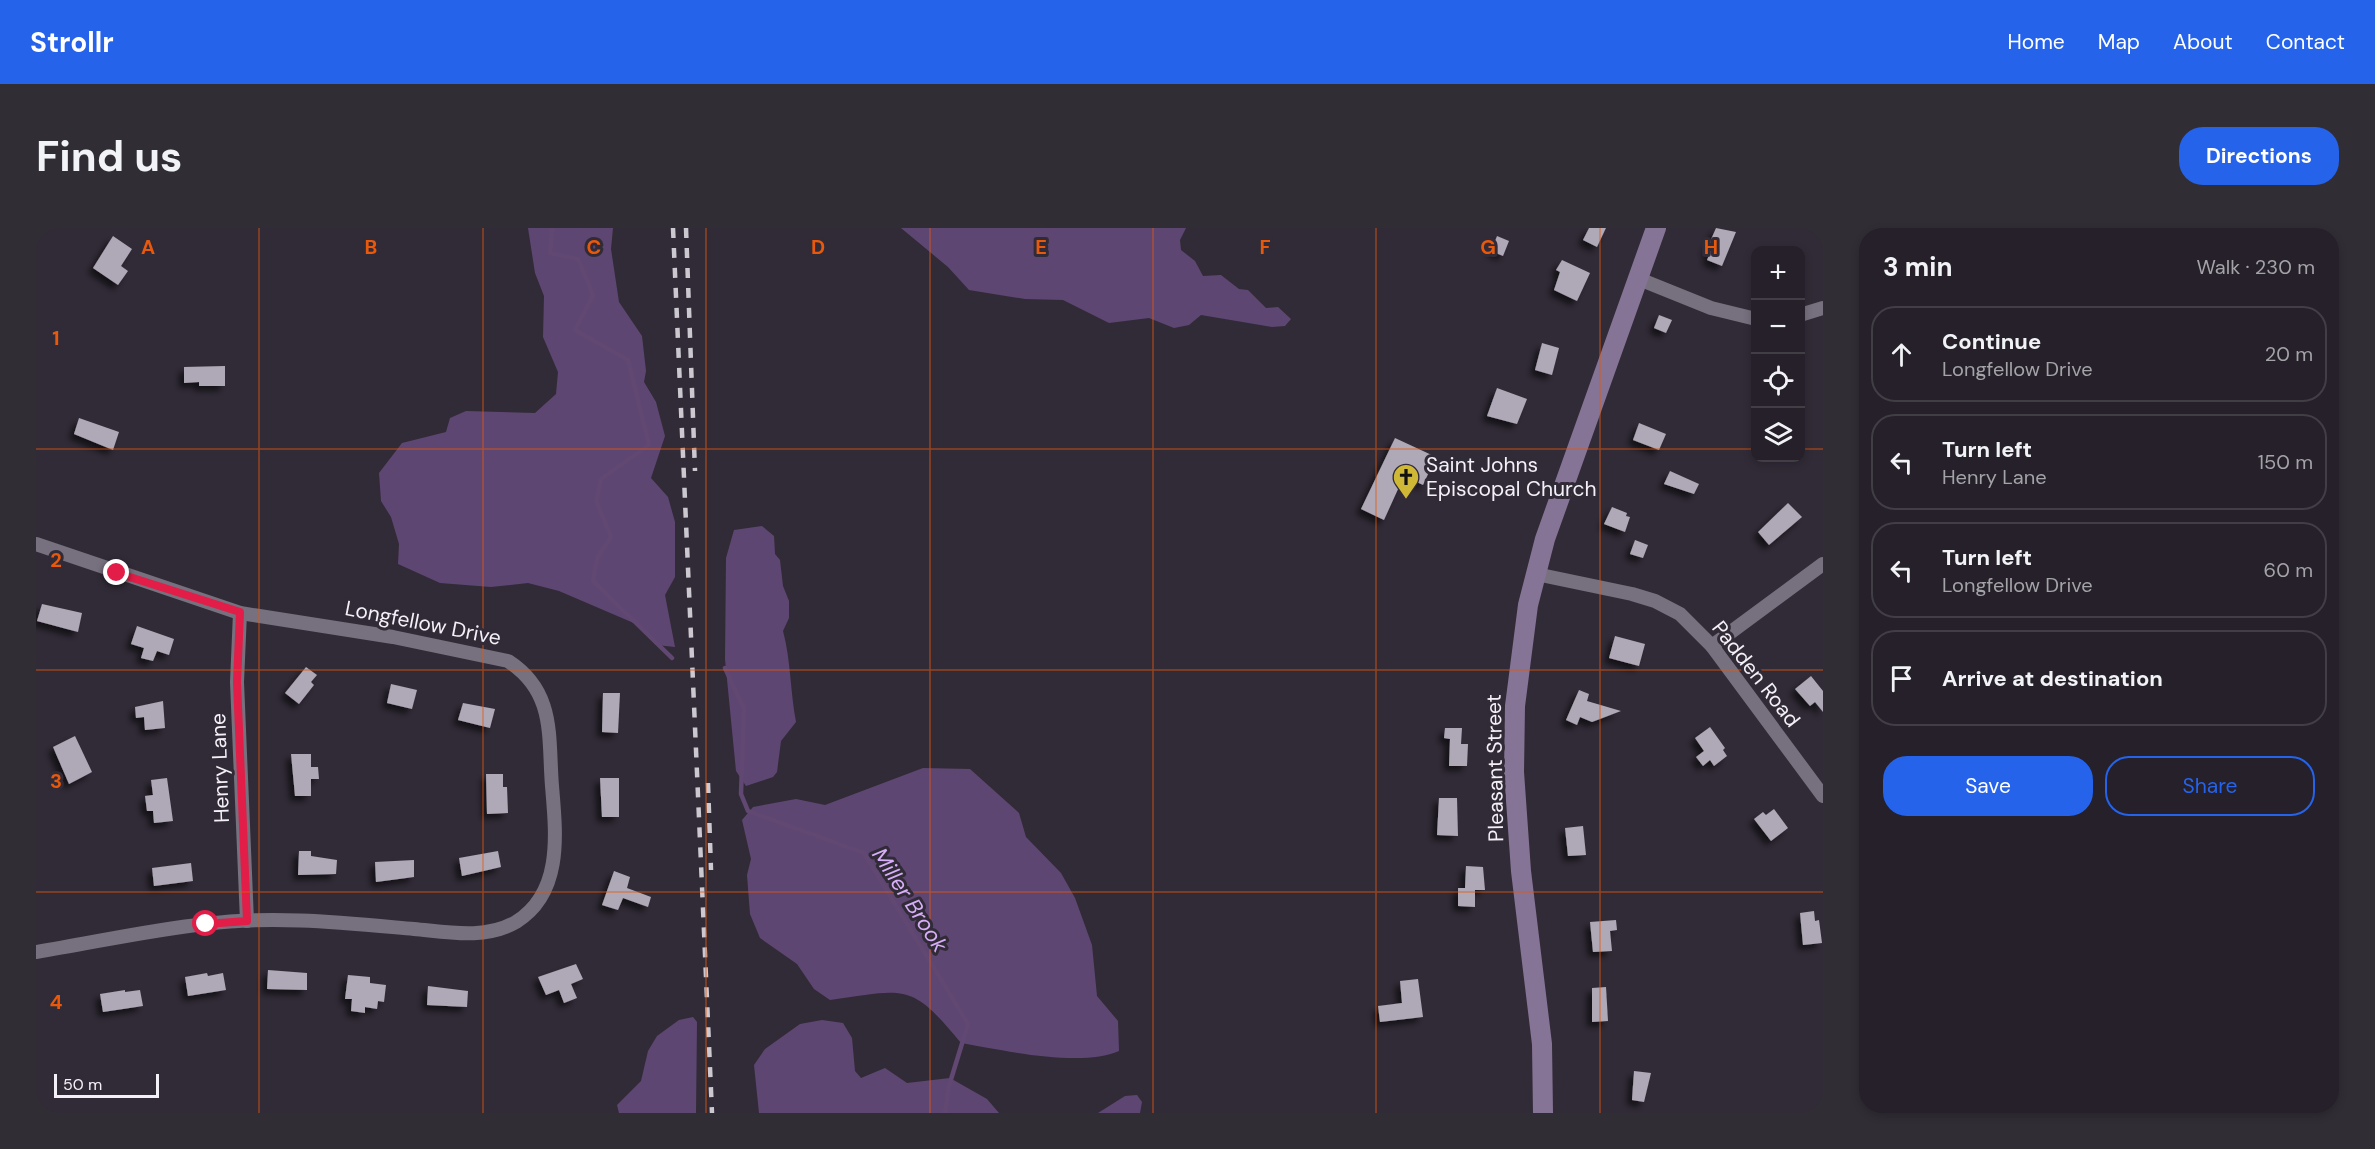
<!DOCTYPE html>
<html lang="en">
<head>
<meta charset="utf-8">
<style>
	:root { --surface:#252029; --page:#312d35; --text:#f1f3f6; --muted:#a3a3a8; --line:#423e46; --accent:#2563eb }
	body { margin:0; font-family:"DM Sans",sans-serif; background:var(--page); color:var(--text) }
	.controls { position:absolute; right:18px; top:18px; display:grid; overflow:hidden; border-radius:12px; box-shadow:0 3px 9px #0003 }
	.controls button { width:54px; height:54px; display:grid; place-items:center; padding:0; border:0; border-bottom:2px solid var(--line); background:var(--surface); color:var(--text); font:30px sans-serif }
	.scale { position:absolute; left:18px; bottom:15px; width:105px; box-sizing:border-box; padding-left:6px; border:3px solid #f3f0f7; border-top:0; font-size:16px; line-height:21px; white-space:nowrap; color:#f3f0f7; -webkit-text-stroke:4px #312b37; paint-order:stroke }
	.stop { position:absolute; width:18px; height:18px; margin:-14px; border:4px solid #e11d48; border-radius:50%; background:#fff }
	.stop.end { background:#e11d48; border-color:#fff; box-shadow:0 2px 6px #0008 }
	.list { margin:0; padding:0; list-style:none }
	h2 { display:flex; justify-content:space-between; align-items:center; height:78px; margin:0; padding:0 24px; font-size:26px }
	h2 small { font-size:20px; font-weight:400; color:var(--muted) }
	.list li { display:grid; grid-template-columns:39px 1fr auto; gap:18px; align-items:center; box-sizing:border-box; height:96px; margin:0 12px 12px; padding:0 12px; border:2px solid var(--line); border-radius:24px }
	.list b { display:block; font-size:22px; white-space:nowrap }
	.list p { margin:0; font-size:20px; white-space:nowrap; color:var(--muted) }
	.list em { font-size:20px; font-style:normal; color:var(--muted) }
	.actions { display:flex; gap:12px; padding:18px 24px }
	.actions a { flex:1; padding:14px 0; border:2px solid var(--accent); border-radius:24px; text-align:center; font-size:21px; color:var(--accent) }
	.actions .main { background:var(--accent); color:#fff }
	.icon { flex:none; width:33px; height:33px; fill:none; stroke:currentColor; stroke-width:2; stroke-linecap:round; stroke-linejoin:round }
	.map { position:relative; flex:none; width:1787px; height:885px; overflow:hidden; border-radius:24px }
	header { display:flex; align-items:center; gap:36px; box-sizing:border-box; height:84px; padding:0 30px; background:var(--accent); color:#fff }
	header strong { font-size:28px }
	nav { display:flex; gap:33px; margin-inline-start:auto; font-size:21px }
	.intro { display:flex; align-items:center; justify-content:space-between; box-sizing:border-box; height:144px; padding:0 36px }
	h1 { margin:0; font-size:42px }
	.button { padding:15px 27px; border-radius:24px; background:var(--accent); color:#fff; font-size:21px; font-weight:700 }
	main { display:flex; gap:36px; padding:0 36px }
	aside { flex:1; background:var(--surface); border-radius:24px; box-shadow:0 3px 9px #0003 }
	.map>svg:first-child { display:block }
	.green { fill:#5e4672 }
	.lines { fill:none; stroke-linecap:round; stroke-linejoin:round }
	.stream { stroke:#614872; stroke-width:4.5 }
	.building { fill:#afa8b6; filter:url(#shadow) }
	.street { stroke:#77707e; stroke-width:14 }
	.secondary { stroke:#857495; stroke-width:20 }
	.rail { stroke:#cbc8d0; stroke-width:4.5; stroke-dasharray:10 10; stroke-linecap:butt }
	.route { stroke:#e11d48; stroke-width:8 }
	.grid { fill:none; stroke:#e8590c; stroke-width:1.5; stroke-opacity:0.55 }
	.labels { text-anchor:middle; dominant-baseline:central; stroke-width:6; stroke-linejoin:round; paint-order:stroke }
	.poi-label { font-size:21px; fill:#f3f0f7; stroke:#312b37; text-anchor:start }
	.street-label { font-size:21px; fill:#f3f0f7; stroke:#312b37 }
	.water-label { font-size:22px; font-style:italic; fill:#d7aff9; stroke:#312b37 }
	.grid-label { font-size:20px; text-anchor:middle; font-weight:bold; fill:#e8590c; stroke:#312b37; stroke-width:6; stroke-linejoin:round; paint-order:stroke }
</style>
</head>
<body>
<header>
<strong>Strollr</strong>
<nav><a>Home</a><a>Map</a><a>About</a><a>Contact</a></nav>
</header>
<div class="intro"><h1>Find us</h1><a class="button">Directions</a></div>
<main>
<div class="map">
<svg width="1787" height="885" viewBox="0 0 1787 885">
	<defs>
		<filter id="shadow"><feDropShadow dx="-5" dy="5" stdDeviation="3" flood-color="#0009"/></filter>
	</defs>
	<rect width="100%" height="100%" fill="#312b37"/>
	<g class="green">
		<path d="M 492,0 L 577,0 L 575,21 L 583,74 L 606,108 L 610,143 L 608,154 L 620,174 L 629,208 L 615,250 L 632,269 L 639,294 L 639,349 L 629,367 L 639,419 L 620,417 L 600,396 L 523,363 L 492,355 L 455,359 L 404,355 L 362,336 L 363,316 L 355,289 L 345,273 L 343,245 L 366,215 L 410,204 L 414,190 L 430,183 L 499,185 L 520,166 L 522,144 L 507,109 L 508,68 L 499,45 Z"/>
		<path d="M 865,0 L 1150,0 L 1144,12 L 1145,22 L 1159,33 L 1167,48 L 1185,47 L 1203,61 L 1212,62 L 1230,80 L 1242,79 L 1255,91 L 1249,98 L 1236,99 L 1165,87 L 1153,97 L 1138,100 L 1113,90 L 1073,95 L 1027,72 L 989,71 L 933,62 L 912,39 Z"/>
		<path d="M 726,298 L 738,308 L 739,326 L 744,332 L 747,358 L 753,373 L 753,390 L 747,403 C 755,433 754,463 760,494 L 745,513 L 741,544 L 737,549 L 710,558 L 700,543 L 689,431 L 690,330 L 698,302 Z"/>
		<path d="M 887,540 L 934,541 L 983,585 L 990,609 L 1025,645 L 1039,670 L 1056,717 L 1061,768 L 1082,793 L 1083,823 C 1045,840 966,822 925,815 C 874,753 870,762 794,772 L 778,761 L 761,736 L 724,710 L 714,686 L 711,647 L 715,631 L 706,592 L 717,579 L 760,571 L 789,577 Z"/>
		<path d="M 657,789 L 661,794 L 660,885 L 583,885 L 581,877 L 605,853 L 612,823 L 621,808 L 643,792 Z"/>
		<path d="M 786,792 L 807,795 L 816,810 L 819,843 L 825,850 L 849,840 L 871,855 L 914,850 L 951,871 L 963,885 L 723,885 L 718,837 L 729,821 L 764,796 Z"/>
		<path d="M 1101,867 L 1106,874 L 1104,885 L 1062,885 L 1089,868 Z"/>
	</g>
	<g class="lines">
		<g class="stream">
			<path d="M 516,0 L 514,25 L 542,31 L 557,67 L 539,102 L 592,132 L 613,217 L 565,251 L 560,273 L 575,309 L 561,330 L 557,353 L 636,430"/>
			<path d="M 689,440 L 708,481 L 705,566 L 712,583 L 828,625 L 932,796 L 913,858 L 909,885"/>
		</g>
	</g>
	<g class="building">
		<path d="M 1553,0 L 1570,0 L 1561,19 L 1547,12 Z"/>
		<path d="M 1680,0 L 1700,4 L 1686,38 L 1671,32 L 1674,25 L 1670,23 Z"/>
		<path d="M 77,8 L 96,21 L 85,38 L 92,43 L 82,57 L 57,40 Z"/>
		<path d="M 1461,8 L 1473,13 L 1467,28 L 1455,23 Z"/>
		<path d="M 1526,32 L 1554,45 L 1541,73 L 1518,62 L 1524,44 L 1520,42 Z"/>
		<path d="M 1623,87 L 1636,92 L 1630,105 L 1618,100 Z"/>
		<path d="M 1506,115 L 1523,120 L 1516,147 L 1499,142 Z"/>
		<path d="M 189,138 L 189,158 L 163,158 L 163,154 L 148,155 L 148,139 Z"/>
		<path d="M 1461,160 L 1491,171 L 1481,196 L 1451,188 Z"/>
		<path d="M 43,190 L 83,204 L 77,222 L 38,206 Z"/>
		<path d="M 1603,195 L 1630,206 L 1623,222 L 1597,212 Z"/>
		<path d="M 1359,210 L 1400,229 L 1387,257 L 1368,248 L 1348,292 L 1325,281 Z"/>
		<path d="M 1634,243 L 1663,256 L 1658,266 L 1628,256 Z"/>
		<path d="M 1752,275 L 1766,289 L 1733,317 L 1722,304 Z"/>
		<path d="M 1576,279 L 1591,285 L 1590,288 L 1594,289 L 1589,304 L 1568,296 Z"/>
		<path d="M 1599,312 L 1612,317 L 1607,330 L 1594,326 Z"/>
		<path d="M 6,376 L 46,385 L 42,404 L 1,393 Z"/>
		<path d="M 101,398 L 138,411 L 133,427 L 121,423 L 117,433 L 105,430 L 108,420 L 95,416 Z"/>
		<path d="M 1579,408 L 1609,416 L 1603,438 L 1573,430 Z"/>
		<path d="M 270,439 L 281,447 L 275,454 L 278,457 L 263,476 L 249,465 Z"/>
		<path d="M 1775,448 L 1787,463 L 1787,484 L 1779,474 L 1774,478 L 1759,461 Z"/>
		<path d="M 355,456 L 381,462 L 376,481 L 351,475 Z"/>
		<path d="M 1543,462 L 1553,466 L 1551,473 L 1585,483 L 1556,494 L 1544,489 L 1541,497 L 1530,492 Z"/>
		<path d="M 567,465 L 584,465 L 582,505 L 566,504 Z"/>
		<path d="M 127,473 L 129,500 L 109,502 L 108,489 L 100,490 L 99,479 Z"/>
		<path d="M 427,475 L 459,481 L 454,500 L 422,492 Z"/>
		<path d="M 1674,499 L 1689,520 L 1687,522 L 1691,528 L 1678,538 L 1674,532 L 1667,538 L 1660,529 L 1668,523 L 1659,510 Z"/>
		<path d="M 1409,500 L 1426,500 L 1425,516 L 1432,516 L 1431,538 L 1413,538 L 1414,511 L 1408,510 Z"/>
		<path d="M 39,508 L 56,544 L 33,556 L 17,519 Z"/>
		<path d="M 255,526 L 275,526 L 275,539 L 282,539 L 283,551 L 275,551 L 275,568 L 259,568 Z"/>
		<path d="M 450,546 L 467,546 L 467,559 L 471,559 L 472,585 L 451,586 Z"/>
		<path d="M 131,550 L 137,593 L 118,595 L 117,583 L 111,583 L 109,568 L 117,567 L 115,552 Z"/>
		<path d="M 564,550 L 583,550 L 583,589 L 566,589 Z"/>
		<path d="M 1403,570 L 1421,570 L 1422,608 L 1401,607 Z"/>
		<path d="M 1738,581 L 1752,600 L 1735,613 L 1718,591 L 1727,584 L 1730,587 Z"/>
		<path d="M 1547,598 L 1550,627 L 1532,628 L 1529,600 Z"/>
		<path d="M 263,623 L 275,623 L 275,628 L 301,632 L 300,646 L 262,647 Z"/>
		<path d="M 462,623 L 465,639 L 426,648 L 423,630 Z"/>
		<path d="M 378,632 L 378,649 L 340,654 L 339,634 Z"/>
		<path d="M 155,635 L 157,653 L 118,658 L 116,640 Z"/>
		<path d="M 1430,638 L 1447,639 L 1449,662 L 1439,662 L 1439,679 L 1422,678 L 1422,660 L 1429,660 Z"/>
		<path d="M 578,643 L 594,649 L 591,660 L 615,669 L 612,679 L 587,670 L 582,682 L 566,677 Z"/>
		<path d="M 1778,683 L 1779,693 L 1783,692 L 1786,715 L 1767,717 L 1764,685 Z"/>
		<path d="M 1580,692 L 1581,702 L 1574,703 L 1576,723 L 1557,724 L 1554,694 Z"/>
		<path d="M 540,736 L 547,751 L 535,756 L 541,770 L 528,775 L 523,762 L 510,767 L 502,749 Z"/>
		<path d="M 232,742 L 271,745 L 271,762 L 231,761 Z"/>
		<path d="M 171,745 L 172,748 L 187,745 L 190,762 L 152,768 L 149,749 Z"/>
		<path d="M 312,747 L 334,749 L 334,755 L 350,757 L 348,774 L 342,773 L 341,781 L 329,779 L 329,785 L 315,783 L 316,771 L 309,771 Z"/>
		<path d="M 1382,751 L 1387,789 L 1344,794 L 1342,778 L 1366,775 L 1364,753 Z"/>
		<path d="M 392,758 L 432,763 L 431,779 L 391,777 Z"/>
		<path d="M 1570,759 L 1572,793 L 1556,794 L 1556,760 Z"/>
		<path d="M 89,762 L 89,764 L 104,762 L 107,778 L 67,784 L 64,766 Z"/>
		<path d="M 1598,843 L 1615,845 L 1608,874 L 1596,872 Z"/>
	</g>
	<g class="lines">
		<g class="street">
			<path d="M 1603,51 L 1675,80 L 1720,91"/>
			<path d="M 1764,87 L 1787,80"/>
			<path d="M 0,316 L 204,385 L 357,409 L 472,433 C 520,464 512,509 516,558 C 520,606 527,665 480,694 C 449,712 411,704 378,701 C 310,695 238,687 170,696 C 113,702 56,715 0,724"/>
			<path d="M 1500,346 L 1596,366 L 1619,373 L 1644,386 L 1676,418 L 1787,568"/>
			<path d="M 204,385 L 201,454 L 211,693"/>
			<path d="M 1676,418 L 1787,336"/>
		</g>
		<path class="secondary" d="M 1507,885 L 1506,816 L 1485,643 L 1478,544 L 1479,478 L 1492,377 L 1509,311 L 1620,0"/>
		<g class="rail">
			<path d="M 637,0 L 676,885"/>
			<path d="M 650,0 L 659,243"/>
			<path d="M 672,555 L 675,642"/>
		</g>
	</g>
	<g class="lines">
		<path class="route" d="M 81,345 L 204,384 L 201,454 L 211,693 L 170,696"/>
	</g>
	<path class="grid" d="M 223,0 L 223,885M 447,0 L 447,885M 670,0 L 670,885M 894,0 L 894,885M 1117,0 L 1117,885M 1340,0 L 1340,885M 1564,0 L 1564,885M 0,221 L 1720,221M 1764,221 L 1787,221M 0,442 L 1787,442M 0,664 L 1787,664"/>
	<defs>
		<g id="church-pin" transform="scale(1.35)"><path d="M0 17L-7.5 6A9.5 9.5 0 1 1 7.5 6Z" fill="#d0b837" stroke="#312b37"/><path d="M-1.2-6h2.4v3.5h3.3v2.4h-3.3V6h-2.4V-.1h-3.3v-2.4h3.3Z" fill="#111"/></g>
	</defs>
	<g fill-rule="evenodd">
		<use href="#church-pin" x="1370" y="249"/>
	</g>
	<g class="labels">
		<g class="poi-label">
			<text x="1390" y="237">Saint Johns<tspan x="1390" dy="24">Episcopal Church</tspan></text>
		</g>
		<g class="street-label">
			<text transform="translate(387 395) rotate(11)">Longfellow Drive</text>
			<text transform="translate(1720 446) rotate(52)">Padden Road</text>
			<text transform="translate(184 540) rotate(-92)">Henry Lane</text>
			<text transform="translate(1459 540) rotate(-91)">Pleasant Street</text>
		</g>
		<g class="water-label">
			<text transform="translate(874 672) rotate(57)">Miller Brook</text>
		</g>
	</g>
	<g class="grid-label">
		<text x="112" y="26">A</text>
		<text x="335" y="26">B</text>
		<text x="558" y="26">C</text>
		<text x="782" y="26">D</text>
		<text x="1005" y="26">E</text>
		<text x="1229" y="26">F</text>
		<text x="1452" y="26">G</text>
		<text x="1675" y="26">H</text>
		<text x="20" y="117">1</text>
		<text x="20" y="339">2</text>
		<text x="20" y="560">3</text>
		<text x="20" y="781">4</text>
	</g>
</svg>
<div class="controls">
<button>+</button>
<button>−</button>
<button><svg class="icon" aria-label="locate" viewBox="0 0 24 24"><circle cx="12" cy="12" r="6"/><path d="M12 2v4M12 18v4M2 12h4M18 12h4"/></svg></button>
<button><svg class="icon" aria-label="layers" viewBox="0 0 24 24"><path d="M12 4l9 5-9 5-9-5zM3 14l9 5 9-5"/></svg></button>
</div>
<div class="scale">50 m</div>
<div class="stop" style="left:170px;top:696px"></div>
<div class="stop end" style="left:81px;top:345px"></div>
</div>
<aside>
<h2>3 min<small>Walk · 230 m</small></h2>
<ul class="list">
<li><svg class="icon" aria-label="ahead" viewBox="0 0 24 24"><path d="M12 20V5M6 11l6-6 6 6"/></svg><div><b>Continue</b><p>Longfellow Drive</p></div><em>20 m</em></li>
<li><svg class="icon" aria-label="left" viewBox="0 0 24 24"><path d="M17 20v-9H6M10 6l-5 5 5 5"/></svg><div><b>Turn left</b><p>Henry Lane</p></div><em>150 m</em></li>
<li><svg class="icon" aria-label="left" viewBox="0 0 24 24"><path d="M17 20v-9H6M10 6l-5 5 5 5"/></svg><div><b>Turn left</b><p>Longfellow Drive</p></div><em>60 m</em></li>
<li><svg class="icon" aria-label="arrive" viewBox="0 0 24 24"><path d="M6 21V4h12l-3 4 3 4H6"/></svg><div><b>Arrive at destination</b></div></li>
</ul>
<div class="actions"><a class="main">Save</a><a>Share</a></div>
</aside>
</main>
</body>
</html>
